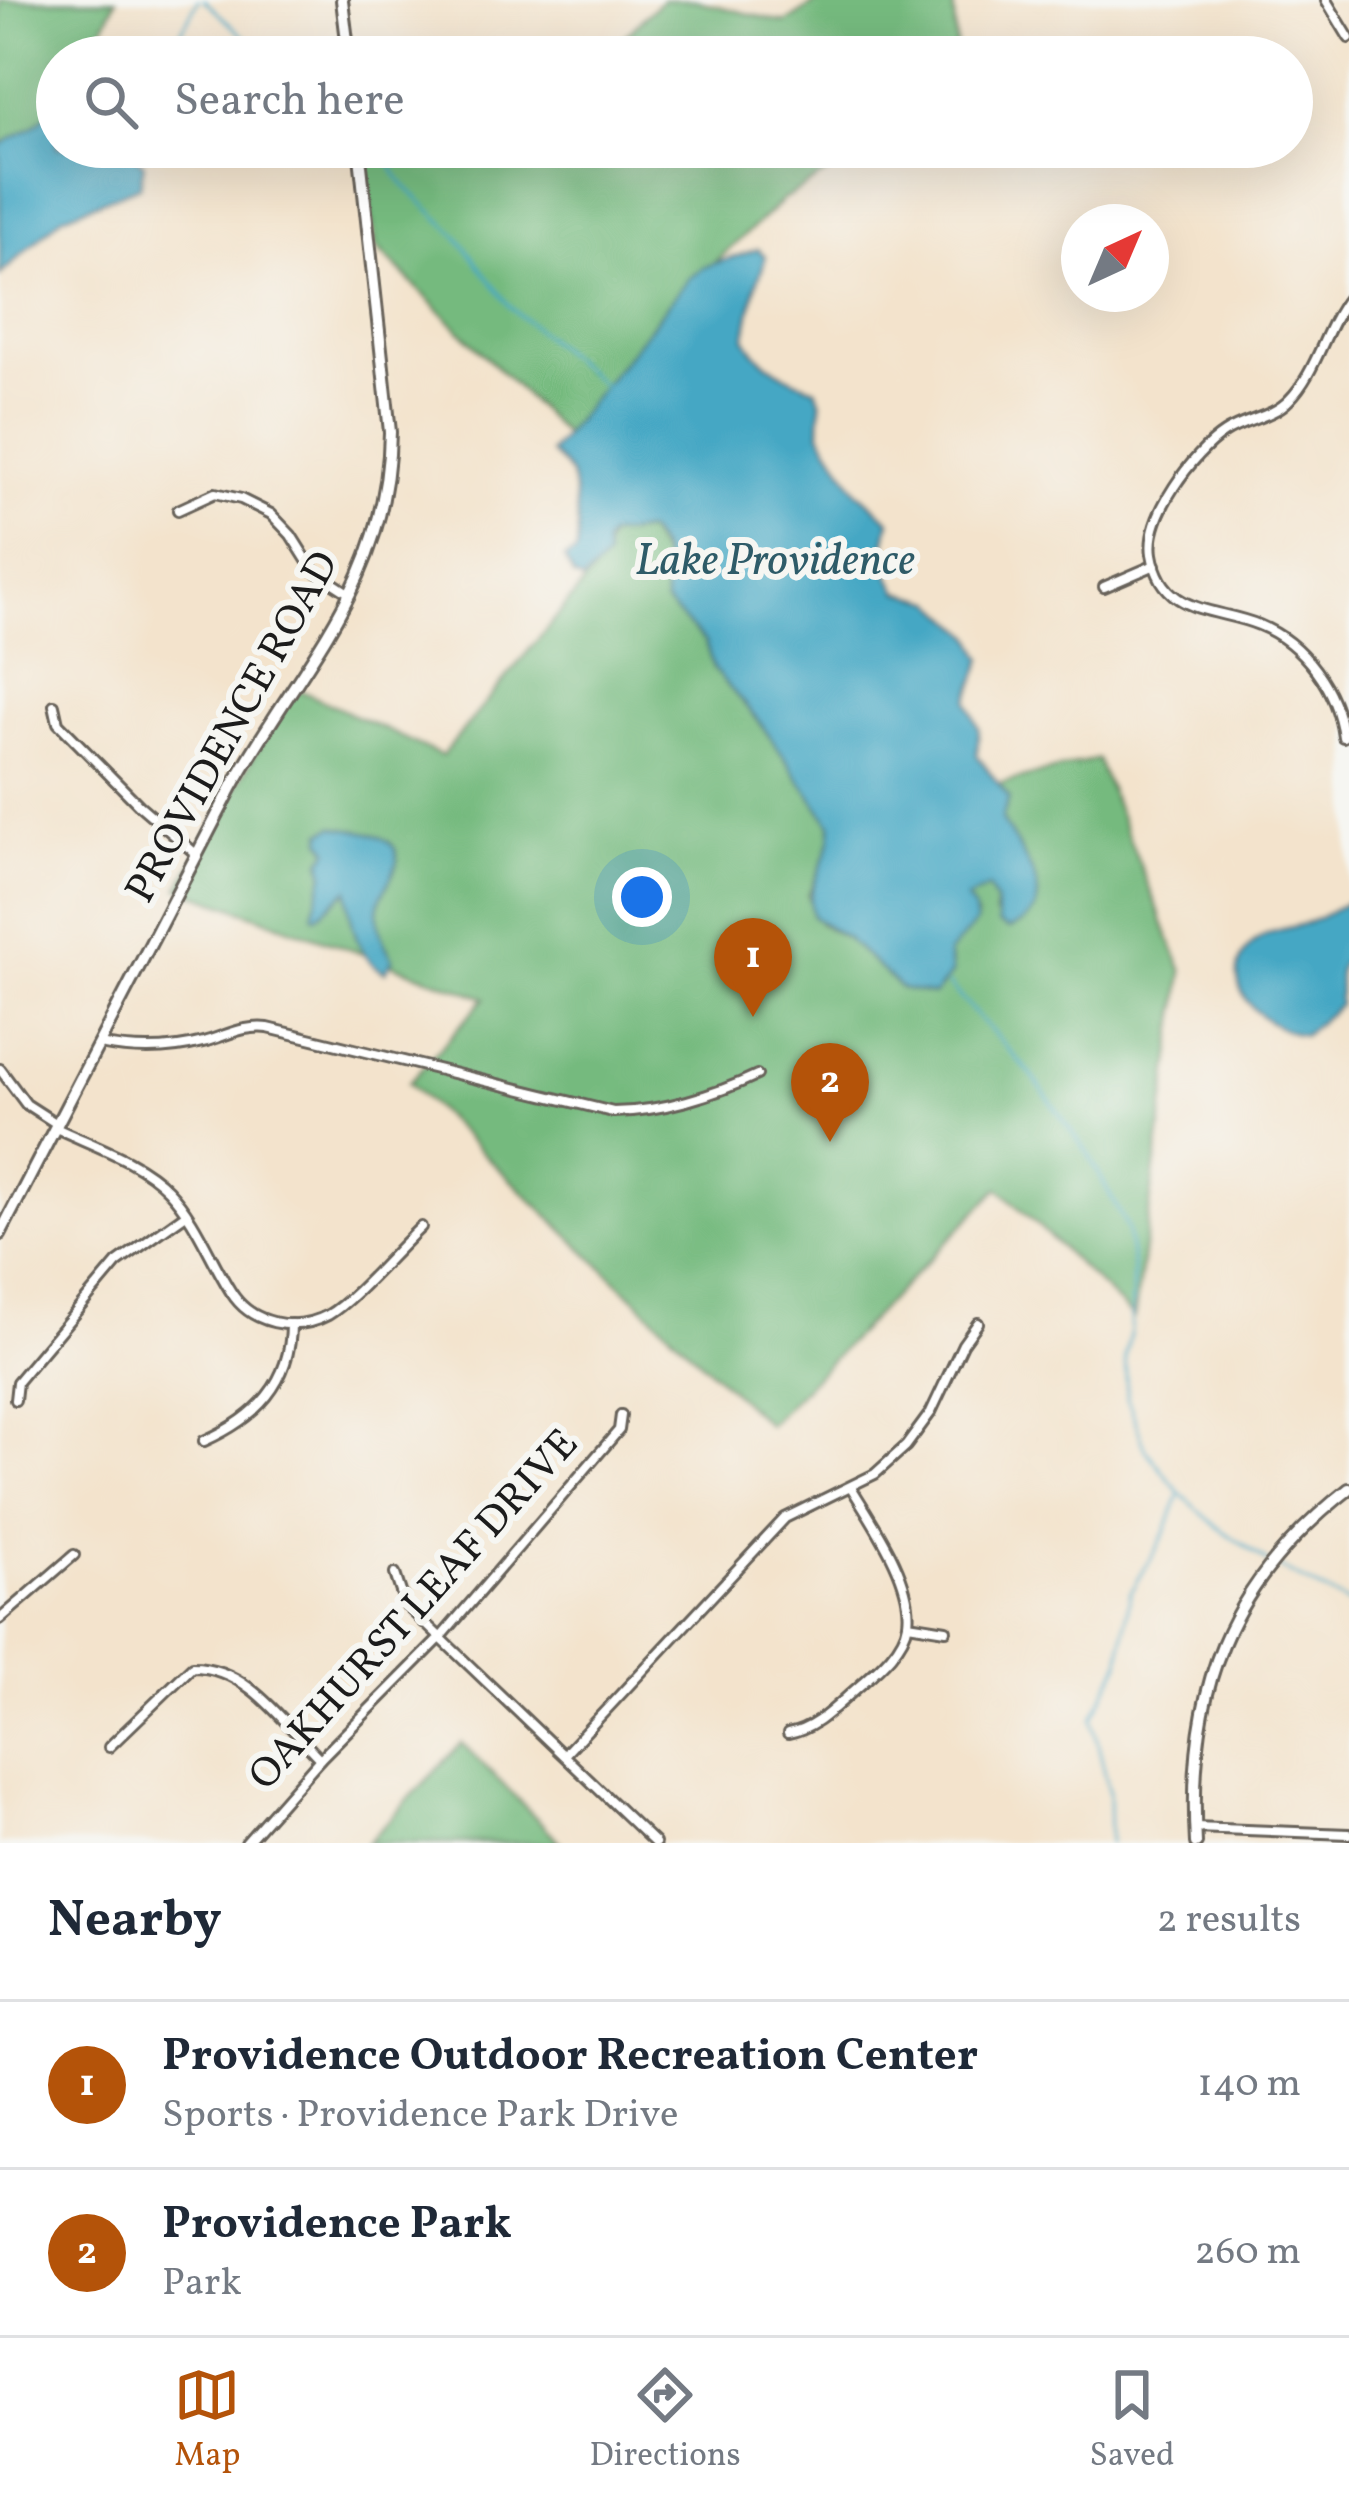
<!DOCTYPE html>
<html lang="en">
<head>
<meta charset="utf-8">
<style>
	:root { --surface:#fff; --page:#f2f2f3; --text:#1f2937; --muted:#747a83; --line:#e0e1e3; --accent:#b45309 }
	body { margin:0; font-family:Vollkorn,serif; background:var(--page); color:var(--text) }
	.compass { position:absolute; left:1061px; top:204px; width:108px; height:108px; border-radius:50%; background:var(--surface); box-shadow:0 12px 48px #0002; rotate:44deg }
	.you { position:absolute; left:642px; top:897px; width:42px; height:42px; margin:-30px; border:9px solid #fff; border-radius:50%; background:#1a73e8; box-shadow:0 0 0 18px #1a73e833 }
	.badge { display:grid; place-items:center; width:78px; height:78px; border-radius:50%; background:var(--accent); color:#fff; font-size:39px; font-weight:700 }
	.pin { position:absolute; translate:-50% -99px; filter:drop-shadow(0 3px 6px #0008) }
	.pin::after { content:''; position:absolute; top:63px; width:42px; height:36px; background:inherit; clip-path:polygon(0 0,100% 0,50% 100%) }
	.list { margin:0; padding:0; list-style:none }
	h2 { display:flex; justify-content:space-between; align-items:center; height:156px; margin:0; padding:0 48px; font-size:51px }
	h2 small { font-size:39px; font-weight:400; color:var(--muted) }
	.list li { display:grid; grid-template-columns:78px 1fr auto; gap:36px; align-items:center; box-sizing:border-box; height:168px; padding:0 48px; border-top:3px solid var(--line) }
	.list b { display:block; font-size:45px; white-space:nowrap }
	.list p { margin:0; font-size:39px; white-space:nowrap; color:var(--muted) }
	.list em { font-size:39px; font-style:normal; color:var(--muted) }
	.icon { flex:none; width:66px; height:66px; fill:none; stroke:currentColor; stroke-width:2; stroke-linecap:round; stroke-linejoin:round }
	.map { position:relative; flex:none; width:1349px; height:1843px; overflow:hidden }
	.search { position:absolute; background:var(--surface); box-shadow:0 12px 48px #0002; left:36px; right:36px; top:36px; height:132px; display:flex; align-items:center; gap:30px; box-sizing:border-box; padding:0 42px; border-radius:66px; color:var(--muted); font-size:45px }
	.sheet { height:492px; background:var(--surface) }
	nav { display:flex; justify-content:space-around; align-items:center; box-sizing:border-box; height:168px; border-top:3px solid var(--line); background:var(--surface); font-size:33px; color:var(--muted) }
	nav a { display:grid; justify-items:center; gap:6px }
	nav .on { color:var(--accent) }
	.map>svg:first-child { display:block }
	.forest { fill:#75ba7e; stroke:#486b4d; stroke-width:3 }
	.water { fill:#44a7c4; stroke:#306270; stroke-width:3 }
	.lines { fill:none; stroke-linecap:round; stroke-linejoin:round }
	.stream { stroke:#44a7c4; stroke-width:3 }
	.minor-casing { stroke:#67625a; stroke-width:14 }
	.tertiary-casing { stroke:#67625a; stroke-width:16 }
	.minor { stroke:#fff; stroke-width:8 }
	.tertiary { stroke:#fff; stroke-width:10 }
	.labels { text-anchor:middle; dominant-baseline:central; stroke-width:12; stroke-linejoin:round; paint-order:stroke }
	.street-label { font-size:42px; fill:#1c1c1c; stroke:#f6f6f2 }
	.water-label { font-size:45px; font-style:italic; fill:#2e5b68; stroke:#f6f6f2 }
</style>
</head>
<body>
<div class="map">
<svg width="1349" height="1843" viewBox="0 0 1349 1843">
	<rect width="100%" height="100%" fill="#f6f6f2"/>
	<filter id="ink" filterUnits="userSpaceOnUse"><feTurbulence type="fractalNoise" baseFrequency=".00833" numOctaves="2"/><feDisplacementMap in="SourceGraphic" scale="24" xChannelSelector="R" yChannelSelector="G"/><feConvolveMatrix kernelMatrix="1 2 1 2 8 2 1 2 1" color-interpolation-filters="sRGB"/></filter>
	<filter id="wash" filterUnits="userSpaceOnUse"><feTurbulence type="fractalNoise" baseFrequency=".004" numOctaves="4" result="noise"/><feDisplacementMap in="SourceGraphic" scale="48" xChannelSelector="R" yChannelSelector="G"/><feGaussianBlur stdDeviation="2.7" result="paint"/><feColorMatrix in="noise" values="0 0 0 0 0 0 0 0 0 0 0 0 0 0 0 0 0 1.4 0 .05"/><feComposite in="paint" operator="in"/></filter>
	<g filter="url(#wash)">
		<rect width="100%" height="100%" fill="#f3e3cc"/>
		<g class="forest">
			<path d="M 0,0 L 116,0 L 89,57 L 57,57 L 57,117 L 0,163 Z"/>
			<path d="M 662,0 L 694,0 L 785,23 L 820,0 L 953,0 L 957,57 L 603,57 Z"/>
			<path d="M 361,147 L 870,147 L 783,200 L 695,281 L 618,368 L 572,442 L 376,247 Z"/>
			<path d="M 646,531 L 668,566 L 665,602 L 705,642 L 714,670 L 758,720 L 831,824 L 832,842 L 808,895 L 820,924 L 846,938 L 902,989 L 951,964 L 948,954 L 977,917 L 967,899 L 988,888 L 995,901 L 995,915 L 1034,911 C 1039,867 1018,855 1002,819 L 1009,798 L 998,784 L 1097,759 L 1183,972 L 1134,1318 L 999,1188 L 768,1425 L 409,1083 L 485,998 L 179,888 L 293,687 L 442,756 L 591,575 L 610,536 Z"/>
			<path d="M 462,1743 L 561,1843 L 367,1843 Z"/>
		</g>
		<g class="water">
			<path d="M 57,104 L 57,147 L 124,147 L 144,164 L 140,186 L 63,216 L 0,275 L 0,145 L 34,126 Z"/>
			<path d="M 758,249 L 765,256 C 764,268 759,275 756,286 C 751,304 750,320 745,337 C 757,363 790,380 816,388 L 821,403 L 820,433 L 857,491 L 890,520 L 882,561 L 899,592 L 934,601 L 973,637 L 983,658 L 968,701 L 979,729 L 977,755 L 1009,798 L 1002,819 C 1018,853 1070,906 1009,929 L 998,924 L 995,901 L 988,888 L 967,899 L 974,909 L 976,923 L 948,954 L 952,973 L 934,995 L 902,989 L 846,938 L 813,917 C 801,887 834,858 831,824 L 758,720 L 714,670 L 705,642 L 665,602 C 664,570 670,556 646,531 L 610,536 L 604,543 L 606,558 L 583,581 L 574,577 L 564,559 L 576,553 C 580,537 576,490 570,475 C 567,467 556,459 550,453 L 689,278 L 704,267 Z"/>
			<path d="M 334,826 C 351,830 376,831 390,843 C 410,860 382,886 379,904 C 375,924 383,942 393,959 L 385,972 C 357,960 349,918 348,890 L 316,917 L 313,914 L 324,874 L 322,860 L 329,850 L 322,840 L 323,832 Z"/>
			<path d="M 1349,901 L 1349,949 L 1339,970 L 1339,1005 L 1304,1035 C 1254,1027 1209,972 1261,937 C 1273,929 1293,928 1307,923 C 1321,918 1336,909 1349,901 Z"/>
		</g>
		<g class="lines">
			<g class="stream">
				<path d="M 204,0 L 252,44 L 257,57"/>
				<path d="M 168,57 L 198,0"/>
				<path d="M 379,147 L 403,184 L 456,235 L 511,308 L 605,387"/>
				<path d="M 948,984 L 1030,1073 L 1089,1155 L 1127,1227 L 1133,1269 L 1131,1330 L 1125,1356 L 1127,1398 L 1146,1450 L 1180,1493 L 1215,1525 L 1268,1562"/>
				<path d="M 1276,1566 L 1349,1604"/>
				<path d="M 1110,1843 L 1109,1791 L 1092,1719 L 1120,1663 L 1130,1594 L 1164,1536 L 1179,1495"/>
			</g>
		</g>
	</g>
	<g filter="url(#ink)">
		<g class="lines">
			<g class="minor-casing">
				<g id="minor">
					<path d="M 1326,0 L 1349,38"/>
					<path d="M 178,510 L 215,493 L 241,499 L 271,514 L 291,535 L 313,570 L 350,594"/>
					<path d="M 1104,587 L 1155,565"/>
					<path d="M 54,705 L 58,723 L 139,805 L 196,854"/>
					<path d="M 1343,737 C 1337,690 1304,643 1259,625 C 1216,607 1162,616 1152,554 C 1146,516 1193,453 1224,433 C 1245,419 1272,418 1289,400 C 1317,372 1324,329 1349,297"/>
					<path d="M 99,1044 C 134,1051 169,1051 203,1042 C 226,1036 244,1025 268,1028 L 613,1112 C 660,1112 715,1095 757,1075"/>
					<path d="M 0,1069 L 26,1104 L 57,1124"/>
					<path d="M 56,1128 C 94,1146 139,1160 168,1190 C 196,1219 210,1259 231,1292 C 251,1324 294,1333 328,1315 C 355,1299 396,1250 421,1227"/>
					<path d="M 15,1400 L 17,1382 L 117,1263 L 186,1214"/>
					<path d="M 204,1441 C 256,1418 291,1383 291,1324"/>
					<path d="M 395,1574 L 405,1604 L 655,1843"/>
					<path d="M 0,1619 L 74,1555"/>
					<path d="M 908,1624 L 946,1630"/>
					<path d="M 788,1734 C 816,1729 836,1706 857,1688 C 875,1672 904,1649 908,1623 C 914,1581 872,1522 851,1487"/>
					<path d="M 109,1747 L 192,1667 C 248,1667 284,1723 320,1759"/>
					<path d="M 564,1755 L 785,1518 L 875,1474 L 906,1446 L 931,1412 L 963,1344 L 978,1323"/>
					<path d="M 1195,1828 L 1349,1834"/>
					<path d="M 246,1843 L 320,1759 L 442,1636 L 619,1430 L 621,1415"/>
				</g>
			</g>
			<g class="tertiary-casing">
				<g id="tertiary">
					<path d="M 342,0 L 349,57"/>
					<path d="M 0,1234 L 232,787 C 300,663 388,584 390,432 L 359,147"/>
					<path d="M 1196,1843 C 1187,1690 1226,1585 1349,1489"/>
				</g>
			</g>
			<use href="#minor" class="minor"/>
			<use href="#tertiary" class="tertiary"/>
		</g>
	</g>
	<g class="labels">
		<g class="street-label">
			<text transform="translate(234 728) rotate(-61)">PROVIDENCE ROAD</text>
			<text transform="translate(415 1611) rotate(-48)">OAKHURST LEAF DRIVE</text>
		</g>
		<g class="water-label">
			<text x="775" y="562">Lake Providence</text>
		</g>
	</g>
</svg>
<svg class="compass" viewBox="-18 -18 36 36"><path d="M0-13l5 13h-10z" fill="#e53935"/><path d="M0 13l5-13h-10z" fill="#747a83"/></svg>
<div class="you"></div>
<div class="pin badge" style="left:753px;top:1017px">1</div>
<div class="pin badge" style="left:830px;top:1142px">2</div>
<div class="search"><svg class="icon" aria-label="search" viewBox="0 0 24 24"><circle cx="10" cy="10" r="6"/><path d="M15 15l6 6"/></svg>Search here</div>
</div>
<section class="sheet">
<h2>Nearby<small>2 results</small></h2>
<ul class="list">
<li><span class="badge">1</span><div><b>Providence Outdoor Recreation Center</b><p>Sports · Providence Park Drive</p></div><em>140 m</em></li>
<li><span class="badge">2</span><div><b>Providence Park</b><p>Park</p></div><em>260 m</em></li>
</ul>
</section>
<nav>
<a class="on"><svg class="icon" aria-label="map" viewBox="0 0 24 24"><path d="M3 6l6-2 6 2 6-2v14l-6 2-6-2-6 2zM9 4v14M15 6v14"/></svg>Map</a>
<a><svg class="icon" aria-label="directions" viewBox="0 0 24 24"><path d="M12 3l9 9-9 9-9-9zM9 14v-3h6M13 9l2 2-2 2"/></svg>Directions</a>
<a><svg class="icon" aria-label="saved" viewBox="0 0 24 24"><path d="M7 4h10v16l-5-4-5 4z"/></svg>Saved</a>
</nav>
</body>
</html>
